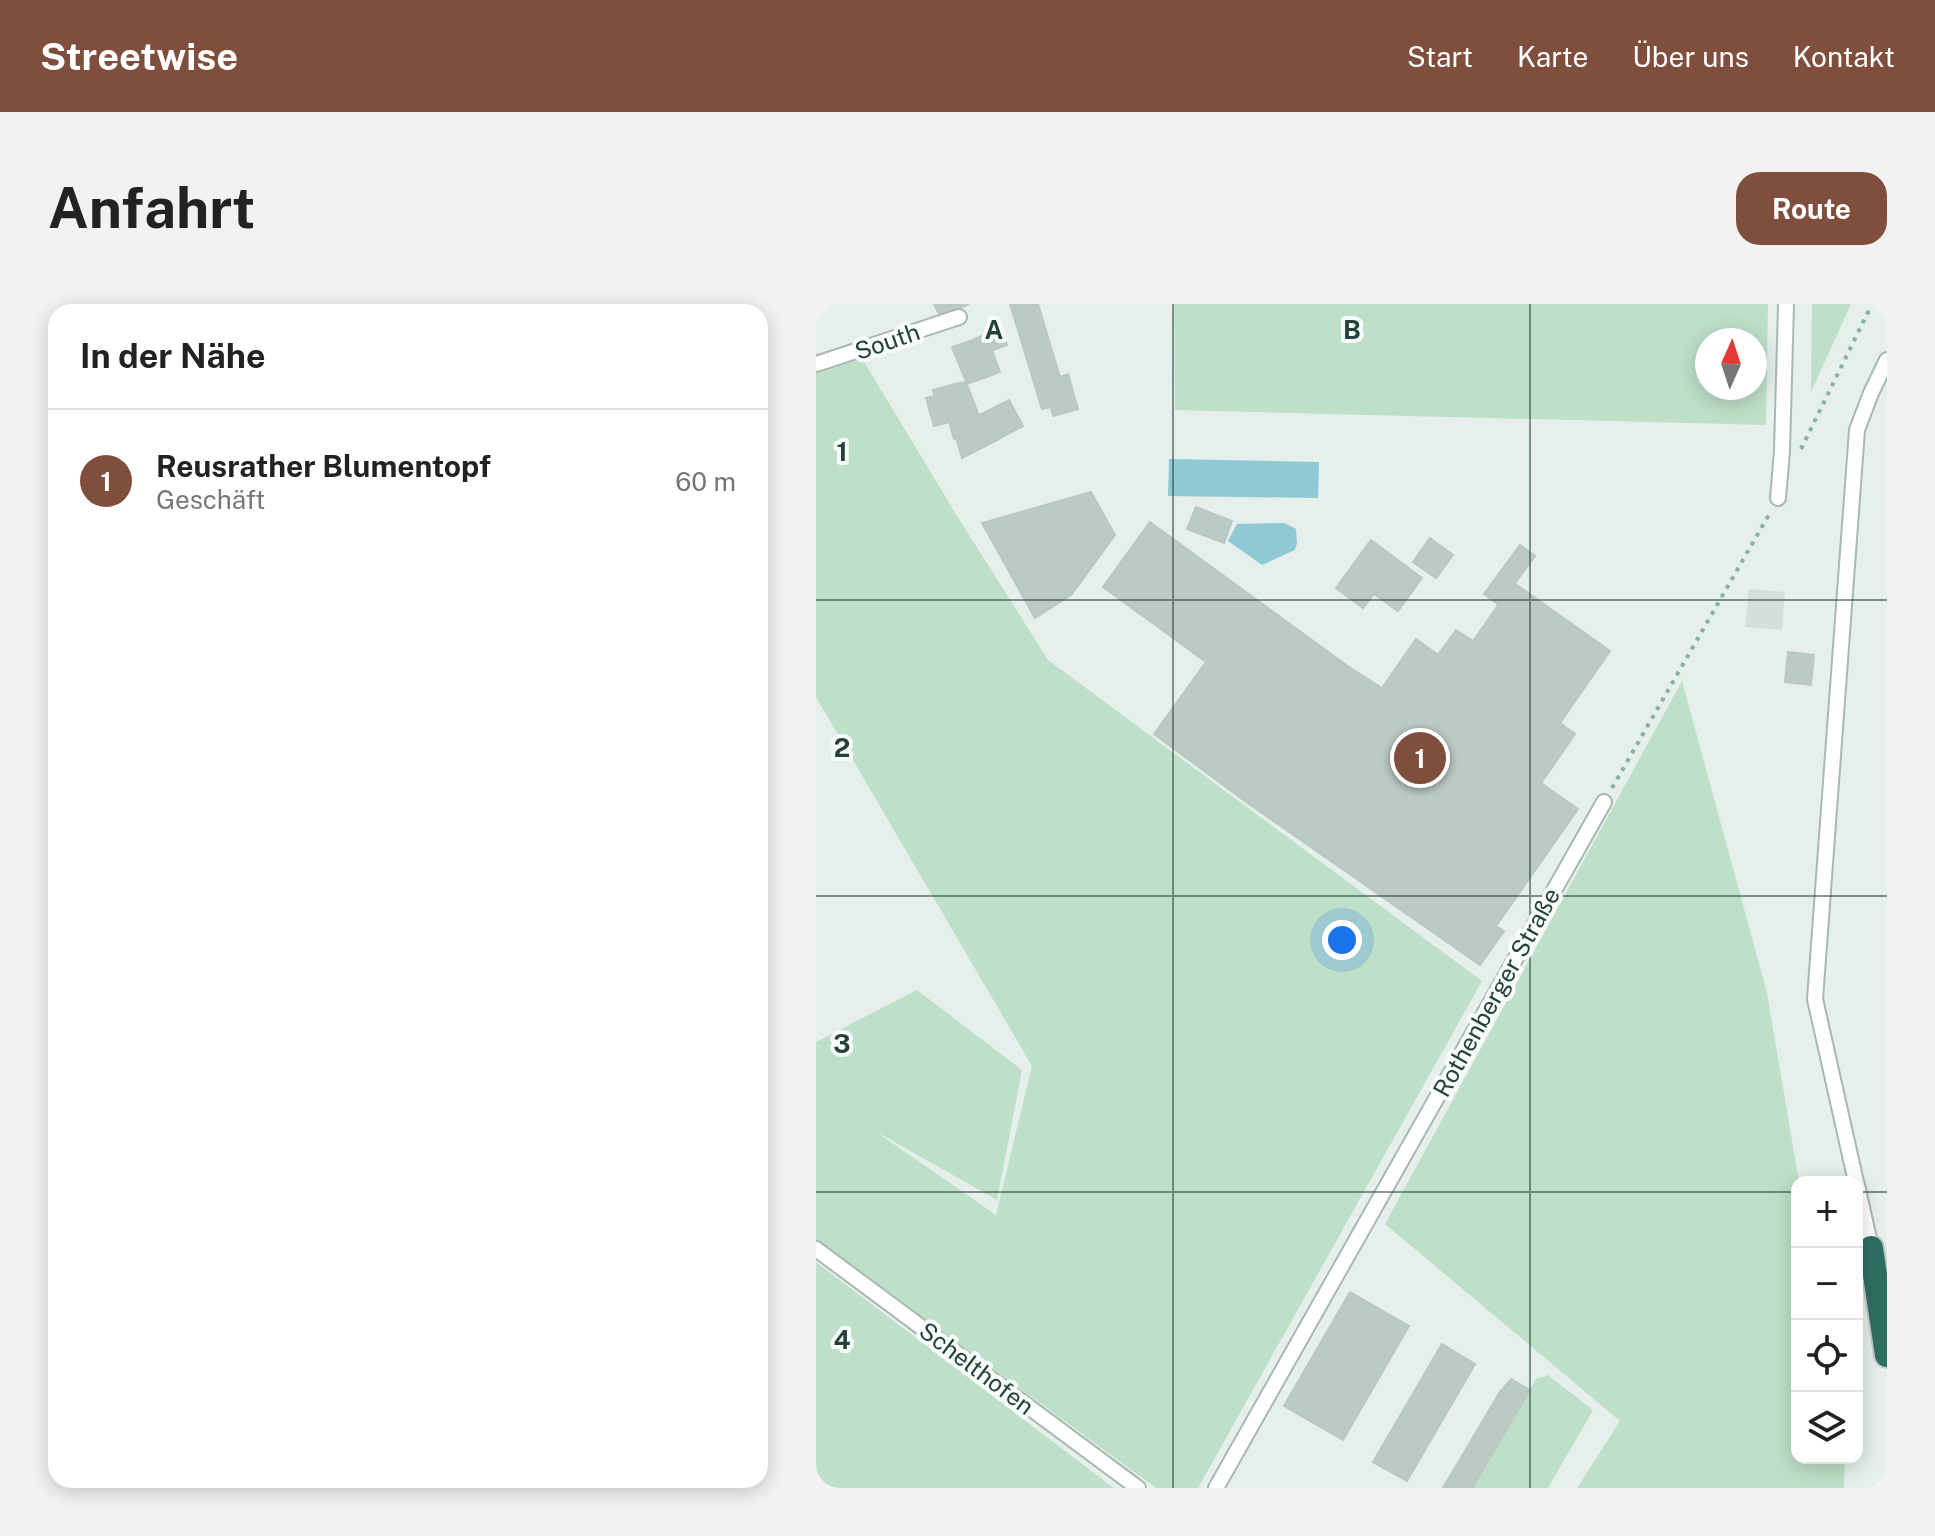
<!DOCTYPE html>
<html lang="de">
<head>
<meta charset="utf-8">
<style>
	:root { --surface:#fff; --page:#f2f2f2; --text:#222; --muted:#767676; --line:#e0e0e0; --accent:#804e3d }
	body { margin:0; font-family:"Public Sans",sans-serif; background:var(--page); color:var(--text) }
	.controls { position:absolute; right:24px; bottom:24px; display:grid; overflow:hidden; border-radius:16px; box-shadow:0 4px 20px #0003 }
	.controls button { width:72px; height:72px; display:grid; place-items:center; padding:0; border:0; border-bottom:2px solid var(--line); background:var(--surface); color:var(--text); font:40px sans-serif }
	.compass { position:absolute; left:879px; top:24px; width:72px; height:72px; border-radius:50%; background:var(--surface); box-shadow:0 4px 20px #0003; rotate:3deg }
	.you { position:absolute; left:526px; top:636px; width:28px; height:28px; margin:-20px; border:6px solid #fff; border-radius:50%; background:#1a73e8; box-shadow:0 0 0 12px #1a73e833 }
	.badge { display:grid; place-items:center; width:52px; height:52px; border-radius:50%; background:var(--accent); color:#fff; font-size:26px; font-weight:700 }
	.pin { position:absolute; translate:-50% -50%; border:4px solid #fff; box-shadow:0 2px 8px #0006 }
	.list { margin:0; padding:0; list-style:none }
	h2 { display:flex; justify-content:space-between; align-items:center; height:104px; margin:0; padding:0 32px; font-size:34px }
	h2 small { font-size:26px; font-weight:400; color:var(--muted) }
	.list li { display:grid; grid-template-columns:52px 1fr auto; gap:24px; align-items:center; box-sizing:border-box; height:144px; padding:0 32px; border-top:2px solid var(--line) }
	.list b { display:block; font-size:30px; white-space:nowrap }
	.list p { margin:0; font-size:26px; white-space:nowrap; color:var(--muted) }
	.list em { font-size:26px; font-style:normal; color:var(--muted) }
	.icon { flex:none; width:44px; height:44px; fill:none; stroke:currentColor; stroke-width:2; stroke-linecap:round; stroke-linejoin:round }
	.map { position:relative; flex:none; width:1071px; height:1184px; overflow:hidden; border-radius:24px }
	header { display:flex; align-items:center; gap:48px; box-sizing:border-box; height:112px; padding:0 40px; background:var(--accent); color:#fff }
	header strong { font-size:38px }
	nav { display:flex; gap:44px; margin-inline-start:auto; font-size:28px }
	.intro { display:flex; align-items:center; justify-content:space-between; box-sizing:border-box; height:192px; padding:0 48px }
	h1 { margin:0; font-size:56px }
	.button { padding:20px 36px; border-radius:24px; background:var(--accent); color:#fff; font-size:28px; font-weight:700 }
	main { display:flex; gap:48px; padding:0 48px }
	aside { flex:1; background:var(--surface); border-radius:24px; box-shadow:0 4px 20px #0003 }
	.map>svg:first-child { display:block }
	.built { fill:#d4dfda }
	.green { fill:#bfe0c8; fill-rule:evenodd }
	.water { fill:#8ec9d4 }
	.building { fill:#bbcac4; stroke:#b8c9c2; stroke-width:2 }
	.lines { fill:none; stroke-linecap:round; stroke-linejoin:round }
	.lane-casing { stroke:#a8b8b2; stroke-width:18 }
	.highway-casing { stroke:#c2cac8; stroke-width:28 }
	.path { stroke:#86b3a5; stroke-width:4; stroke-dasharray:4 6; stroke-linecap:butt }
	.lane { stroke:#fff; stroke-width:14 }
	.highway { stroke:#2f6f62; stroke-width:24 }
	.grid { fill:none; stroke:#24423a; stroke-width:2; stroke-opacity:0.55 }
	.labels { text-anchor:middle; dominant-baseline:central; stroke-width:8; stroke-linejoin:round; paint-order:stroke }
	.street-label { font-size:24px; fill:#24423a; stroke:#f7fbf9 }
	.grid-label { font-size:26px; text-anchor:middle; font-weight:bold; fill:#24423a; stroke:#f7fbf9; stroke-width:8; stroke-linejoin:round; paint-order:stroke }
</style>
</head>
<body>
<header>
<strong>Streetwise</strong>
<nav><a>Start</a><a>Karte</a><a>Über uns</a><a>Kontakt</a></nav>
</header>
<div class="intro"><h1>Anfahrt</h1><a class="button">Route</a></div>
<main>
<aside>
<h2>In der Nähe<small></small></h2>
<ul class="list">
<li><span class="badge">1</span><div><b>Reusrather Blumentopf</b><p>Geschäft</p></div><em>60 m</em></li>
</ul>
</aside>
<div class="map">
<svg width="1071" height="1184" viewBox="0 0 1071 1184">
	<rect width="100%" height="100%" fill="#e6efeb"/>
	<path class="built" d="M 933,285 L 969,288 L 966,326 L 929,323 Z"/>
	<g class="green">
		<path d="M 358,0 L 952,0 L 950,121 L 359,106 ZM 891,36 L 939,36 L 939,84 L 891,84 Z"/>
		<path d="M 996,0 L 1035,0 L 995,88 Z"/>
		<path d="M 44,51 L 138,207 L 232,356 L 666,677 L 382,1184 L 340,1184 L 0,935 L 0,738 L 101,686 L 206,766 L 181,896 L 59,827 L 180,911 L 216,762 L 0,393 L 0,67 Z"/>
		<path d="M 866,377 L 951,689 L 983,878 L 981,878 L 981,1154 L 1029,1154 L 1028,1184 L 761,1184 L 804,1117 L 569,920 Z"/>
		<path d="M 0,958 L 298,1184 L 0,1184 Z"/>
		<path d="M 732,1071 L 777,1106 L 732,1184 L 656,1184 L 720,1075 Z"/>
	</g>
	<g class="water">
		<path d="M 353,155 L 503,158 L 502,194 L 352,192 Z"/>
		<path d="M 468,219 L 480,225 L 481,239 L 479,246 L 446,261 L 412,237 L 421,220 Z"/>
	</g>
	<g class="building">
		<path d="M 118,0 L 153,0 L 124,12 Z"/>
		<path d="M 194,0 L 222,0 L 244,73 L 252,70 L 262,105 L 237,112 L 235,103 L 226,105 Z"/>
		<path d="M 184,24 L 191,41 L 160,52 L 154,37 Z"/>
		<path d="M 154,37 L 168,74 L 151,80 L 136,43 Z"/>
		<path d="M 176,46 L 184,68 L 168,74 L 160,52 Z"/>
		<path d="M 150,78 L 163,112 L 156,115 L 148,95 L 139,80 Z"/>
		<path d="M 139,80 L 163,127 L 138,135 L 131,110 L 124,111 L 117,86 Z"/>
		<path d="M 119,92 L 124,111 L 131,110 L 133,118 L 118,122 L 110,94 Z"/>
		<path d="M 193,96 L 207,122 L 181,136 L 176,127 L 166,132 L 156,115 Z"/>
		<path d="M 163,127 L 166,132 L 176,127 L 181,136 L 146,154 L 140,134 Z"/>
		<path d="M 275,188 L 299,231 L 256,290 L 219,314 L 166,219 Z"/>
		<path d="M 380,203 L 416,217 L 408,239 L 371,225 Z"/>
		<path d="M 334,218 L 533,363 L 433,500 L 338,430 L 390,358 L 287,283 Z"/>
		<path d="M 614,234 L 637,251 L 620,274 L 597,258 Z"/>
		<path d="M 555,236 L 606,274 L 582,307 L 558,290 L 547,304 L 520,284 Z"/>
		<path d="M 704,241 L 719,252 L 683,301 L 668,290 Z"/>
		<path d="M 698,279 L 794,347 L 744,419 L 759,430 L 725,479 L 762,505 L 680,622 L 688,627 L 664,661 L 433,500 L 533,363 L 566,384 L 600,335 L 622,351 L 640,326 L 657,337 Z"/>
		<path d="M 972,348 L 998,351 L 995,381 L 969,378 Z"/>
		<path d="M 534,988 L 593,1022 L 527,1136 L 468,1102 Z"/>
		<path d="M 626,1040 L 659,1060 L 591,1177 L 557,1158 Z"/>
		<path d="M 695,1075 L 714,1086 L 705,1101 L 684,1088 Z"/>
		<path d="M 684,1088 L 705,1101 L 656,1184 L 627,1184 Z"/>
	</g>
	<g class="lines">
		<g class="lane-casing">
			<g id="lane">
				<path d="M 0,60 L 143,13"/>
				<path d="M 962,194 L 966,147 L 970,0"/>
				<path d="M 1040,878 L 999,695 L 1041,126 L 1055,89 L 1071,56"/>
				<path d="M 1041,881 L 1055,944"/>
				<path d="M 0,945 L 322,1184"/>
				<path d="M 400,1184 L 788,498"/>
			</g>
		</g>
		<g class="highway-casing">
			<path id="highway" d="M 1055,944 L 1071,1051"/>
		</g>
		<g class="path">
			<path d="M 985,145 L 1056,0"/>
			<path d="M 796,484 L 955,207"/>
		</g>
		<use href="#lane" class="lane"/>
		<use href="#highway" class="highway"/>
	</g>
	<path class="grid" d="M 357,0 L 357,1184M 714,0 L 714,1184M 0,296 L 1071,296M 0,592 L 1071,592M 0,888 L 981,888M 1041,888 L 1071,888"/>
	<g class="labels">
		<g class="street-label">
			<text transform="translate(71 37) rotate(-19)">South</text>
			<text transform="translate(680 688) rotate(-61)">Rothenberger Straße</text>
			<text transform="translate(161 1064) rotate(37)">Schelthofen</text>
		</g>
	</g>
	<g class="grid-label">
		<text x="178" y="35">A</text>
		<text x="536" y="35">B</text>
		<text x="26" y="157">1</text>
		<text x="26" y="453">2</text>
		<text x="26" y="749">3</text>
		<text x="26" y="1045">4</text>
	</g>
</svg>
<div class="controls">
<button>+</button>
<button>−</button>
<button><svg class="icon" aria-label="locate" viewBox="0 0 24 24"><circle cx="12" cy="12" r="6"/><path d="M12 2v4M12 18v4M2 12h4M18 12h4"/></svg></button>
<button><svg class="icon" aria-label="layers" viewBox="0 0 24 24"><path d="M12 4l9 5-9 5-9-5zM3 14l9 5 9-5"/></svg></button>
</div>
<svg class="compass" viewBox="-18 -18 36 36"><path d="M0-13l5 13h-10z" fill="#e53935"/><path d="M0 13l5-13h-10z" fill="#767676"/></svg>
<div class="you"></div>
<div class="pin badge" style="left:604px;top:454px">1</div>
</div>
</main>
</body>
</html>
